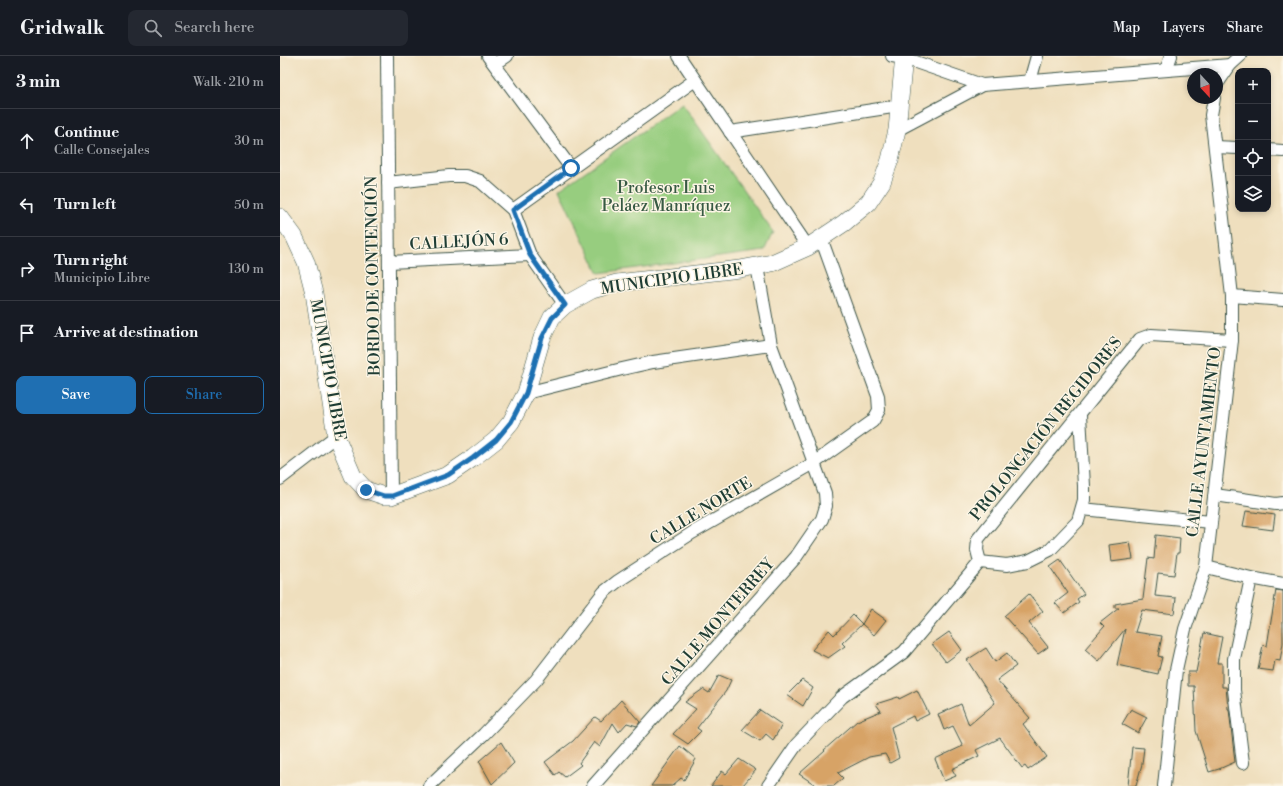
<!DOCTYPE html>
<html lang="en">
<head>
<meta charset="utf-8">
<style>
	:root { --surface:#171b24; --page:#242831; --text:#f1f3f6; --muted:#9ea1a6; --line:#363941; --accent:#1f6fb2 }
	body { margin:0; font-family:"Libre Bodoni",serif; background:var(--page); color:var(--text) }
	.controls { position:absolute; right:12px; top:12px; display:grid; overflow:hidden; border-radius:8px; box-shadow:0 2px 6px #0003 }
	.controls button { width:36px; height:36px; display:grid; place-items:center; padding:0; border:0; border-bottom:1px solid var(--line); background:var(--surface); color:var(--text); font:20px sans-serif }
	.compass { position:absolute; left:907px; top:12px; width:36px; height:36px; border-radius:50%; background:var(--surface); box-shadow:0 2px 6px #0003; rotate:158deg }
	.stop { position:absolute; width:12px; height:12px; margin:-9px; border:3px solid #1f6fb2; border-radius:50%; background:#fff }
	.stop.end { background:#1f6fb2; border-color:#fff; box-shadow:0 1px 4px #0008 }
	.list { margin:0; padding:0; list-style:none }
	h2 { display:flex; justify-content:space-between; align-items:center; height:52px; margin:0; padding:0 16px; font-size:17px }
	h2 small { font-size:13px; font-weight:400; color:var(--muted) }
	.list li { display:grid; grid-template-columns:26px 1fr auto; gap:12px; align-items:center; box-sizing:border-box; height:64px; padding:0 16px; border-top:1px solid var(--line) }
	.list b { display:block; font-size:15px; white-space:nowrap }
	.list p { margin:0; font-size:13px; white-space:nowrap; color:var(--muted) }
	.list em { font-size:13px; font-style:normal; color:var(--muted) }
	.actions { display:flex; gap:8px; padding:12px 16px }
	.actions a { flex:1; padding:9px 0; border:1px solid var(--accent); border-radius:8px; text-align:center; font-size:14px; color:var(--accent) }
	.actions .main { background:var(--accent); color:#fff }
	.icon { flex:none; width:22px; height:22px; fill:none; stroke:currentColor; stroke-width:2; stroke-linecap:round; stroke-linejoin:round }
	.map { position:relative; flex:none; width:1003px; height:730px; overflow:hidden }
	header { display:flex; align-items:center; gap:24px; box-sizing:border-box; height:56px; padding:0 20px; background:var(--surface); border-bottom:1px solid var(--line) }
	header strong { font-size:19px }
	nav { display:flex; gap:22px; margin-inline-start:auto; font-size:14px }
	.search { width:280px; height:36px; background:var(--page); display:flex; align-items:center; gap:10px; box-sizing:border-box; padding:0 14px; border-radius:8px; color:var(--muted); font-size:15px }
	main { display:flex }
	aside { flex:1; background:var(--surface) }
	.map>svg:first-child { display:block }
	.green { fill:#97cd7f; stroke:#5b855a }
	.building { fill:#d7a366 }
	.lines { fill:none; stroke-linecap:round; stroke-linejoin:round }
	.street-casing { stroke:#3e5549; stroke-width:14 }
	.secondary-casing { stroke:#3e5549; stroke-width:18 }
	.street { stroke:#fff; stroke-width:12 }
	.secondary { stroke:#fff; stroke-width:17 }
	.route { stroke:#1f6fb2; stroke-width:5 }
	.labels { text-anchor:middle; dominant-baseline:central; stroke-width:3; stroke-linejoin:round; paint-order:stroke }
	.park-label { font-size:16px; fill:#375a43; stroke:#fcf5e5 }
	.street-label { font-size:16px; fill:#1f3d34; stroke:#fcf5e5 }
</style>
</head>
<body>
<header>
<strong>Gridwalk</strong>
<div class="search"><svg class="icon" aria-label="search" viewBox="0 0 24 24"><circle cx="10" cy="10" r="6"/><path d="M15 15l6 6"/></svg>Search here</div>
<nav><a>Map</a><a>Layers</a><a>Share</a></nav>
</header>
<main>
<aside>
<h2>3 min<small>Walk · 210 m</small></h2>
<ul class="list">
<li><svg class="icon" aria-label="ahead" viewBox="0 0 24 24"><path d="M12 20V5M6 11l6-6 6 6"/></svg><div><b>Continue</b><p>Calle Consejales</p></div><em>30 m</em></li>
<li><svg class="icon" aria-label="left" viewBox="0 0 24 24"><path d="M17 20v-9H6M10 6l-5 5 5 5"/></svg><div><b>Turn left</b></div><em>50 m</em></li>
<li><svg class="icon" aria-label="right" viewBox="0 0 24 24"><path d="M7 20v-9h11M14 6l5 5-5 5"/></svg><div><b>Turn right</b><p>Municipio Libre</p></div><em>130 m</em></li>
<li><svg class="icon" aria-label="arrive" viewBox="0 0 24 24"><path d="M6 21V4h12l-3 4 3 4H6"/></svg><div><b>Arrive at destination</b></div></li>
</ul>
<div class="actions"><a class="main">Save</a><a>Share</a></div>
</aside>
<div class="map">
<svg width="1003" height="730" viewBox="0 0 1003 730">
	<rect width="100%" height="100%" fill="#fcf5e5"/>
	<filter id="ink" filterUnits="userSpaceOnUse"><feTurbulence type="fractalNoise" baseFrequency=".025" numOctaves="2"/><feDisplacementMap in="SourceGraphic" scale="8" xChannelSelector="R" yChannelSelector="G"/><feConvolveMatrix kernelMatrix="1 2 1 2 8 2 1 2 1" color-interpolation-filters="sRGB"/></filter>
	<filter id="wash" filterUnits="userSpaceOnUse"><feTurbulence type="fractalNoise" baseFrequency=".012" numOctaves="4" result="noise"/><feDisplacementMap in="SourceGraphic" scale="16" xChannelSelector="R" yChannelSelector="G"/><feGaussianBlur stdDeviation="0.9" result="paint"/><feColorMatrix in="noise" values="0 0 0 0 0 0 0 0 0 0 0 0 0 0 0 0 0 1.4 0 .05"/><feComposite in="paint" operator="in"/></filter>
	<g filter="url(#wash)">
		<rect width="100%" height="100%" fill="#efdfbe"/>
		<path class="green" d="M 402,47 L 493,176 L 484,195 L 319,217 L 279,134 Z"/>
		<g id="blocks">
			<g class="building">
				<path d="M 966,455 L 995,459 L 993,474 L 963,470 Z"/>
				<path d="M 876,479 L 900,482 L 899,497 L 897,497 L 894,519 L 878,517 L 875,540 L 896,542 L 894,558 L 862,554 L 855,576 L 882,580 L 878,600 L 882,601 L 878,618 L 837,609 L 845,573 L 819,605 L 805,593 L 824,571 L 820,567 L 839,552 L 835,552 L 835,548 L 863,543 L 868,502 L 874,503 Z"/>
				<path d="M 850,486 L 853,503 L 831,506 L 829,489 Z"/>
				<path d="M 780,504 L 804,538 L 797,543 L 799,546 L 784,557 L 775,547 L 788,537 L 770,511 Z"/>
				<path d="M 996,534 L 1003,535 L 1003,587 L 1000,605 L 995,604 L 993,615 L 978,613 L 983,589 L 987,590 Z"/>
				<path d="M 749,538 L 763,555 L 749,567 L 768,591 L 758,598 L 724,560 Z"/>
				<path d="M 591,553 L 606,564 L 594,579 L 582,568 Z"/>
				<path d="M 573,559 L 582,568 L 562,587 L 565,590 L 548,602 L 532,594 L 549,574 L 554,579 Z"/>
				<path d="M 669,576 L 682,594 L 666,606 L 652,588 Z"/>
				<path d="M 924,577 L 942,581 L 937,607 L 942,607 L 942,631 L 946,631 L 948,653 L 949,653 L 955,706 L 939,713 L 929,716 L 916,675 L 914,630 L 908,630 L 908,616 L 916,616 Z"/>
				<path d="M 706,592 L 715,606 L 727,597 L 736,610 L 717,624 L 750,662 L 743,668 L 767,701 L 748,714 L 745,710 L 742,712 L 720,682 L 696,694 L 699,700 L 672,713 L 676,720 L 664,725 L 655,703 L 683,690 L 673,670 L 664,674 L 658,658 L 681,648 L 689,669 L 715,647 L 687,604 Z"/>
				<path d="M 439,619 L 451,624 L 446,635 L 417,672 L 421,675 L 408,688 L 393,678 L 416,653 L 405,646 L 423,633 L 429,637 Z"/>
				<path d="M 522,624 L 533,632 L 523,650 L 507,639 Z"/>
				<path d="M 637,634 L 649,658 L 635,665 L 633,660 L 611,671 L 619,702 L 610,707 L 605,698 L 589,701 L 558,717 L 563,722 L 554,730 L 537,730 L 519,718 L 545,695 L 544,694 L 577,665 L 601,655 L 596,648 L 618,641 L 619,643 Z"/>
				<path d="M 341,644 L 360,666 L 357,670 L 347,667 L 339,676 L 333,667 L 320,691 L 314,686 L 299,707 L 301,709 L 285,721 L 279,716 L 275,719 L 265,706 L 293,685 L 315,661 L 321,665 Z"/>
				<path d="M 851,653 L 867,661 L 858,677 L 842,668 Z"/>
				<path d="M 480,654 L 502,669 L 493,684 L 486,678 L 480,685 L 462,674 Z"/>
				<path d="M 221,686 L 234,707 L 212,728 L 199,705 Z"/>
				<path d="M 400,690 L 416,703 L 404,724 L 401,722 L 392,730 L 371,730 Z"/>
				<path d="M 852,691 L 864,692 L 862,708 L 856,730 L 848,730 Z"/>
				<path d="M 459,703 L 476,714 L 463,729 L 465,730 L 431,730 L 442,715 L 446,718 Z"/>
			</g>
		</g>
	</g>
	<g filter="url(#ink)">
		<use href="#blocks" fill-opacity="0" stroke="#3e5549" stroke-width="1"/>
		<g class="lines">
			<g class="street-casing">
				<g id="street">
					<path d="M 107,0 L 111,440"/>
					<path d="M 208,0 L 291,112"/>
					<path d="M 399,0 L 528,191"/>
					<path d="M 612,0 L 624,2 L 702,29"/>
					<path d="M 215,8 L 227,0"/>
					<path d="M 886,14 L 891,0"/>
					<path d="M 750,25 L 757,0"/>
					<path d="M 937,28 L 950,9 L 960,0"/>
					<path d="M 617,74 L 702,29 L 950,9"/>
					<path d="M 450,76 L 619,50"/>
					<path d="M 935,91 L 958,92"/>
					<path d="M 988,94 L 1003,95"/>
					<path d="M 108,127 L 169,120 L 185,120 L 200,125 L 233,154 L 250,199 L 285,249"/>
					<path d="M 233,154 L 415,24"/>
					<path d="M 109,206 L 250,199"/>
					<path d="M 952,240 L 1003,244"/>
					<path d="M 246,337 L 342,313 L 373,306 L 491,289"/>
					<path d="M 0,423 L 56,380"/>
					<path d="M 935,439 L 996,448 L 1003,447"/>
					<path d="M 802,453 L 931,466"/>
					<path d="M 700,506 L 727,509 L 748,505 L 770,494 L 798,465 L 804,444 L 804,430 L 800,359"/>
					<path d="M 926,511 L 971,522 L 1003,528"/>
					<path d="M 963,707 L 954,634 L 954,603 L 971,522"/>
					<path d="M 149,730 L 204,678 L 256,624 L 324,536 L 338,525 L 412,477 L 534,407 L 593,365 L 599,354 L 598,340 L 541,182"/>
					<path d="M 313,730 L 516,501 L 542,463 L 546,450 L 545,437 L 491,289 L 477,210"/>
					<path d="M 488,730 L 517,688 L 562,641 L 624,596 L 700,506 L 697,494 L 698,483 L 860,283 L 871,279 L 952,284"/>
					<path d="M 884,730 L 896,614 L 905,573 L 926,511 L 952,284 L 952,240 L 931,59 L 934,42"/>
				</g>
			</g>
			<g class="secondary-casing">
				<path id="secondary" d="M 0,161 L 14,180 L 26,206 L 34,237 L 56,380 L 73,420 L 86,434 L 104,440 L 111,440 L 168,419 L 193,402 L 216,384 L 231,366 L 246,337 L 262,282 L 272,261 L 285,249 L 312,234 L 337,227 L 460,213 L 492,207 L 528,191 L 564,167 L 588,147 L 602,126 L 610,104 L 617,74 L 624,0"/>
			</g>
			<use href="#street" class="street"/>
			<use href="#secondary" class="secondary"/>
		</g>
	</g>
	<g class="lines" filter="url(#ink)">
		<path class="route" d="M 86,434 L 104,440 L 112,440 L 168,419 L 193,402 L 216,384 L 231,366 L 246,337 L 262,282 L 272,262 L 285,249 L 250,199 L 233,154 L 291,112"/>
	</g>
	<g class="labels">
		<g class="park-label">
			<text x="386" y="132">Profesor Luis<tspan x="386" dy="18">Peláez Manríquez</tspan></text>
		</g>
		<g class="street-label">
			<text transform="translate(179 186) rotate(-3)">CALLEJÓN 6</text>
			<text transform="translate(93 220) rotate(-91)">BORDO DE CONTENCIÓN</text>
			<text transform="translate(392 223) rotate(-8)">MUNICIPIO LIBRE</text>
			<text transform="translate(48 314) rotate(80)">MUNICIPIO LIBRE</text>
			<text transform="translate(766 373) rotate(-51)">PROLONGACIÓN REGIDORES</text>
			<text transform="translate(924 386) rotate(-83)">CALLE AYUNTAMIENTO</text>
			<text transform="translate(421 455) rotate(-31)">CALLE NORTE</text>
			<text transform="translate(438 566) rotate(-49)">CALLE MONTERREY</text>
		</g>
	</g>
</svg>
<div class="controls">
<button>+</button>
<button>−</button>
<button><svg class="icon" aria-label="locate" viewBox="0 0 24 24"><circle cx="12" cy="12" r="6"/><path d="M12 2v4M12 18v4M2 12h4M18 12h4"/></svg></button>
<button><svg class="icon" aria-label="layers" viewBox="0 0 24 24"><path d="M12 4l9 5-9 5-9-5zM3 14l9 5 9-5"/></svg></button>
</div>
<svg class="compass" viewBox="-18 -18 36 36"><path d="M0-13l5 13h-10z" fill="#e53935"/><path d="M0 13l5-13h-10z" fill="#9ea1a6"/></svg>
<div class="stop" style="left:291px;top:112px"></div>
<div class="stop end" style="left:86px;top:434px"></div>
</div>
</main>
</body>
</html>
